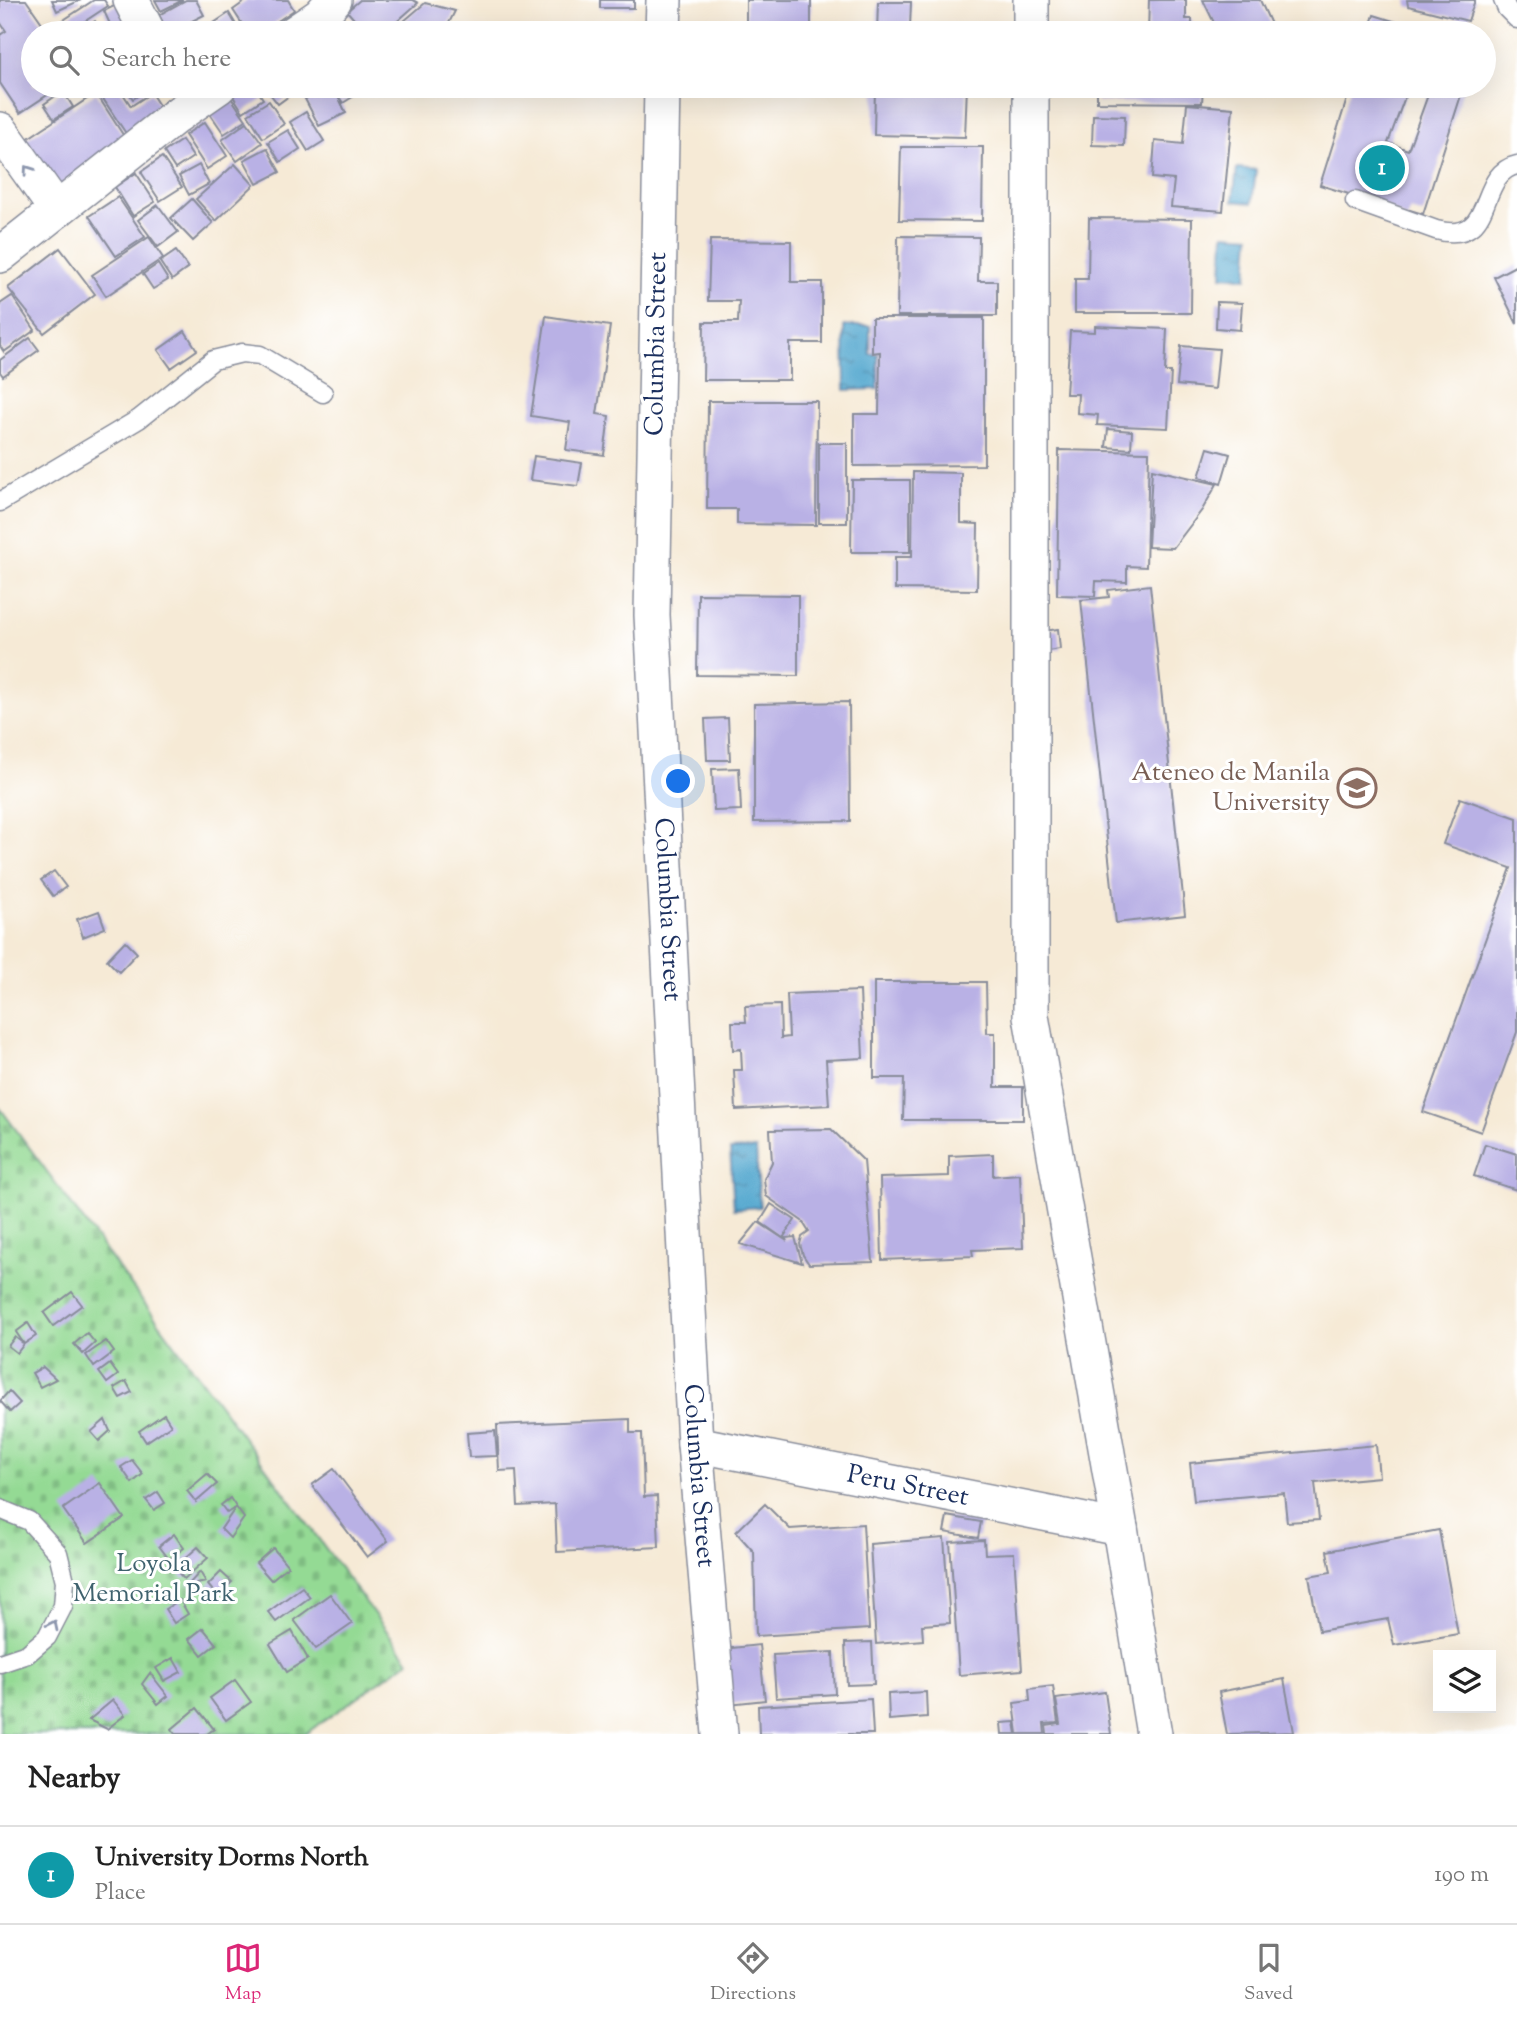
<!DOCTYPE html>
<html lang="en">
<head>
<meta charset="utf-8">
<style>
	:root { --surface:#fff; --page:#f2f2f2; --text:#222; --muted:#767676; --line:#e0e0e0; --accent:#db2777 }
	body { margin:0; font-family:"Sorts Mill Goudy",serif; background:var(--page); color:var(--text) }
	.controls { position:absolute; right:21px; bottom:21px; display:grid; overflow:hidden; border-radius:0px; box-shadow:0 7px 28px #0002 }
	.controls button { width:63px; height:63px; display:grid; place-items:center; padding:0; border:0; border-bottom:2px solid var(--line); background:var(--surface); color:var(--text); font:35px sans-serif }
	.you { position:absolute; left:679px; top:782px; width:24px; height:24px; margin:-18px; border:5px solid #fff; border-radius:50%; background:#1a73e8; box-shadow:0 0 0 10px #1a73e833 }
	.badge { display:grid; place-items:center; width:46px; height:46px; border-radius:50%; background:var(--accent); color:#fff; font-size:23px; font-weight:700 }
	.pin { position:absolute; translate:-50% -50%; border:4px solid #fff; box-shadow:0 2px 7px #0006 }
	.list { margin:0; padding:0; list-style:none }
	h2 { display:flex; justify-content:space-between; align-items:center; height:91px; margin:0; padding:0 28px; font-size:30px }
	h2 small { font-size:23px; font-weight:400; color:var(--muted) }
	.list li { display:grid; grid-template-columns:46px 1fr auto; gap:21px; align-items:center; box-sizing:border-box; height:98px; padding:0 28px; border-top:2px solid var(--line) }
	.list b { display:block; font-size:26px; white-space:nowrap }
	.list p { margin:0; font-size:23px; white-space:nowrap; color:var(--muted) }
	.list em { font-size:23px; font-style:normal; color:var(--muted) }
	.icon { flex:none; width:38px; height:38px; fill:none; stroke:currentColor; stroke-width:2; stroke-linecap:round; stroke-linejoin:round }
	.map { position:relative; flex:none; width:1517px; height:1734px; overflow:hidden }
	.search { position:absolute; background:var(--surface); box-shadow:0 7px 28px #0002; left:21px; right:21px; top:21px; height:77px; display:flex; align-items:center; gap:18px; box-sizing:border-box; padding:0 24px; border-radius:38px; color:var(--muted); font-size:26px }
	.sheet { height:189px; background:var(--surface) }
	nav { display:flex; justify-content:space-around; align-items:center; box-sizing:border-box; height:98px; border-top:2px solid var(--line); background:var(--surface); font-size:19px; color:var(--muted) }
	nav a { display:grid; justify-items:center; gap:4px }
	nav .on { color:var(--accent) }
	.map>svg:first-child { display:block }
	.cemetery { fill:url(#cemetery-stones); stroke:#588479; stroke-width:2 }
	.water { fill:url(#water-ripples); stroke:#376b96; stroke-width:2 }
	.building { fill:#b9b1e5 }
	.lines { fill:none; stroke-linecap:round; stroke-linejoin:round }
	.lane-casing { stroke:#888c9a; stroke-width:21 }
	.street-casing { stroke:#888c9a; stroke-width:38 }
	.lane { stroke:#fff; stroke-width:18 }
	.street { stroke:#fff; stroke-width:35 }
	.oneway { stroke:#8d97ae }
	.labels { text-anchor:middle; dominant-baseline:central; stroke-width:6; stroke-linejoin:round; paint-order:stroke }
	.street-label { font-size:26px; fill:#1b2f5e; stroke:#fff }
	.education-label { font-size:26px; fill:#785e54; stroke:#fff; text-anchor:end }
	.park-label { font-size:26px; fill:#3f626e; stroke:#fff }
</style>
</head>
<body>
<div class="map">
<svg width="1517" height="1734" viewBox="0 0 1517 1734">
	<defs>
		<pattern id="cemetery-stones" width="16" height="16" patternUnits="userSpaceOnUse" patternTransform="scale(1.75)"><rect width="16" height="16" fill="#94da94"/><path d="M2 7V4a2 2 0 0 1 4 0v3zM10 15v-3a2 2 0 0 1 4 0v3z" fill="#7fbb82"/></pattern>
		<pattern id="water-ripples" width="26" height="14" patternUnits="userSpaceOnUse" patternTransform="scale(1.75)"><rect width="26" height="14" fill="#53a7cf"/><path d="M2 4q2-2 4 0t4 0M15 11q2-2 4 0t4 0" fill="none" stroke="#4488ab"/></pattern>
	</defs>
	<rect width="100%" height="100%" fill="#fff"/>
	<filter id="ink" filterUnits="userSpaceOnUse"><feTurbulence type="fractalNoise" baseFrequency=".0143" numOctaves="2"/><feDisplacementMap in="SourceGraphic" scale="14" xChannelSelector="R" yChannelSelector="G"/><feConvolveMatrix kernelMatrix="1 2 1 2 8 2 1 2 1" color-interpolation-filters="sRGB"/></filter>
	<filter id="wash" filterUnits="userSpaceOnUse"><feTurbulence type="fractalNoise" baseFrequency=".00686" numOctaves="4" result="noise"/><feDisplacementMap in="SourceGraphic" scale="28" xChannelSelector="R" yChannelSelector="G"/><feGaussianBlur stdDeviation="1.57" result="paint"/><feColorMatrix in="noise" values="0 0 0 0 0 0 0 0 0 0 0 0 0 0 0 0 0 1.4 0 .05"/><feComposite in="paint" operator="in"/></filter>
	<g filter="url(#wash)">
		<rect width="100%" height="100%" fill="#f6ead6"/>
		<path class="cemetery" d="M 0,1108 L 409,1661 L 305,1734 L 0,1734 Z"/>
		<g class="water">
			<path d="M 1237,168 L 1256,170 L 1252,203 L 1233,201 Z"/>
			<path d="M 1224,234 L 1250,236 L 1247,278 L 1222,276 Z"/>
			<path d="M 844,326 L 870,326 L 870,354 L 878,354 L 878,389 L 845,390 Z"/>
			<path d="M 756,1149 L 760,1207 L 734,1209 L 730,1150 Z"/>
		</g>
		<g id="blocks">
			<g class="building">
				<path d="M 0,0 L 26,0 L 49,33 L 33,33 L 33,86 L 61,86 L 20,113 L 0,83 L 0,35 L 6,31 L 0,22 Z"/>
				<path d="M 52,0 L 81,0 L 57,11 Z"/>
				<path d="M 94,0 L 104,0 L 108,6 L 67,33 L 57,33 L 53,27 Z"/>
				<path d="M 126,0 L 142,24 L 123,33 L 114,33 L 104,11 Z"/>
				<path d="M 155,0 L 183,0 L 161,11 Z"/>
				<path d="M 186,0 L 196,0 L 204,15 L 168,33 L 159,15 Z"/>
				<path d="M 247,0 L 288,0 L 294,10 L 260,33 L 248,33 L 233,10 Z"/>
				<path d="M 360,0 L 413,0 L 418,3 L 384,33 L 366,33 L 347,11 Z"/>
				<rect x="600" y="0" width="34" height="8"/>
				<rect x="746" y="0" width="65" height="33"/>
				<path d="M 1149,0 L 1186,0 L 1186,19 L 1192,19 L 1192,33 L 1148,33 Z"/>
				<path d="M 1203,0 L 1260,0 L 1275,33 L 1219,33 Z"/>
				<path d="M 1407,0 L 1475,0 L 1468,21 L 1408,6 Z"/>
				<path d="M 878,2 L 911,2 L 910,28 L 968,30 L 968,33 L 877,33 Z"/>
				<path d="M 425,3 L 455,11 L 444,33 L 390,33 Z"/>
				<path d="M 229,13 L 241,33 L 199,33 Z"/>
				<path d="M 1374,15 L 1432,33 L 1368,33 Z"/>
				<path d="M 95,21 L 104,33 L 77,33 Z"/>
				<path d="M 350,21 L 358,33 L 331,33 Z"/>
				<path d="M 107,86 L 118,86 L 131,106 L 151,93 L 163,112 L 127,135 L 98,91 Z"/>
				<path d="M 124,86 L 153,86 L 133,99 Z"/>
				<path d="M 242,86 L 255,86 L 263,99 L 243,112 L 231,93 Z"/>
				<path d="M 264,86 L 294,86 L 297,90 L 278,104 Z"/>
				<path d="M 330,86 L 370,86 L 343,103 L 337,94 L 346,113 L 319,126 L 305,99 Z"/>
				<path d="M 875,86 L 967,86 L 965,137 L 874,135 Z"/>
				<path d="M 1097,86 L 1203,86 L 1202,103 L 1097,102 Z"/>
				<path d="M 1351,86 L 1409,86 L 1388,143 L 1408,150 L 1429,92 L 1411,86 L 1464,86 L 1423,214 L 1410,210 L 1407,219 L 1384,205 L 1320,185 Z"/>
				<path d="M 63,91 L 73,107 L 54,119 L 44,104 Z"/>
				<path d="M 227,92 L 246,120 L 224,134 L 205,106 Z"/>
				<path d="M 96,93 L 127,141 L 52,191 L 21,143 Z"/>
				<path d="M 269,101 L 284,124 L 263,138 L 248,114 Z"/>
				<path d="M 1187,104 L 1233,108 L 1223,211 L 1171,207 L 1174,180 L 1152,178 L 1155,141 L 1183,144 Z"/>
				<path d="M 306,112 L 324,141 L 308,151 L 290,122 Z"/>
				<path d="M 1093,115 L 1125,116 L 1124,146 L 1092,145 Z"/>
				<path d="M 205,122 L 227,156 L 207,169 L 185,135 Z"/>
				<path d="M 247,122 L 262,143 L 237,161 L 222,140 Z"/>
				<path d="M 288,130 L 300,149 L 280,162 L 268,142 Z"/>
				<path d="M 182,140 L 193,157 L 175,169 L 164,152 Z"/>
				<path d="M 901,147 L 983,147 L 982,221 L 899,220 Z"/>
				<path d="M 267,148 L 280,172 L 257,184 L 244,160 Z"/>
				<path d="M 162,157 L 182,187 L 160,201 L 141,172 Z"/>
				<path d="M 235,164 L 254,185 L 216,221 L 196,199 Z"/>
				<path d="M 199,165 L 209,184 L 189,195 L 179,176 Z"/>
				<path d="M 136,173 L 155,202 L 133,216 L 115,187 Z"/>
				<path d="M 118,197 L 145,237 L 116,256 L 89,216 Z"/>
				<path d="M 192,199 L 213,223 L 193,241 L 171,218 Z"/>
				<path d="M 158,205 L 178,232 L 158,247 L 138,220 Z"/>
				<path d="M 1089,218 L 1192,219 L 1191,313 L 1075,313 L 1075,279 L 1088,279 Z"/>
				<path d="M 898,236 L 979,237 L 978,281 L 997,281 L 997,316 L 897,316 Z"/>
				<path d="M 149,237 L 163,258 L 106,296 L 92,275 Z"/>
				<path d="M 710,240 L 791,241 L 791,282 L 822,282 L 822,343 L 790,343 L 790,380 L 703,380 L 704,322 L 738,322 L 739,301 L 708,301 Z"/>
				<path d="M 60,248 L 95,294 L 44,333 L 8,288 Z"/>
				<path d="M 176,251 L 188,268 L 172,280 L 160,262 Z"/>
				<path d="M 158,264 L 168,280 L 153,289 L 143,274 Z"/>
				<path d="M 1517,265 L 1517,324 L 1494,277 Z"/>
				<path d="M 12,296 L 35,330 L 4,352 L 0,346 L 0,304 Z"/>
				<path d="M 1217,302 L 1242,303 L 1240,330 L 1216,328 Z"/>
				<path d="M 546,316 L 610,326 L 597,414 L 609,416 L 604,455 L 566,450 L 570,422 L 531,416 Z"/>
				<path d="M 872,318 L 984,318 L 984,465 L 854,466 L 854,414 L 879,414 L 880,352 L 872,353 Z"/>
				<path d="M 1095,326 L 1167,329 L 1165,372 L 1171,372 L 1168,428 L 1097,425 L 1098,415 L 1077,413 L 1078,394 L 1066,394 L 1070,331 L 1095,332 Z"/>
				<path d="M 185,331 L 197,350 L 171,368 L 158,350 Z"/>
				<path d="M 30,338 L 39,350 L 3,376 L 0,372 L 0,360 Z"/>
				<path d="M 1181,346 L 1219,349 L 1215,389 L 1177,385 Z"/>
				<path d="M 708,401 L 817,401 L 816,525 L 737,524 L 737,509 L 707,509 Z"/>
				<path d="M 1108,429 L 1132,431 L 1131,449 L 1106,447 Z"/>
				<rect x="819" y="443" width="28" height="80"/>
				<path d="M 1208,448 L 1230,454 L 1221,484 L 1199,477 Z"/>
				<path d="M 1059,450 L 1149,452 L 1146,567 L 1127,566 L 1127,582 L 1096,581 L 1095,596 L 1057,595 Z"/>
				<path d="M 534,456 L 582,463 L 578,486 L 530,480 Z"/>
				<path d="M 1152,469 L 1217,484 L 1202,510 L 1173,548 L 1148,547 Z"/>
				<path d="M 913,472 L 961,473 L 961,523 L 978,524 L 977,590 L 895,589 L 895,557 L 912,557 Z"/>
				<path d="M 852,480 L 910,480 L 910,552 L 851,552 Z"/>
				<path d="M 1150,585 L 1185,915 L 1116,923 L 1081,600 L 1109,597 L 1108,590 Z"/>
				<path d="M 698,594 L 798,595 L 798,676 L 697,675 Z"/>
				<path d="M 1058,629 L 1060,649 L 1047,651 L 1044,631 Z"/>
				<path d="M 849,702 L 850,821 L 754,822 L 754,704 Z"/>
				<path d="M 728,718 L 730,760 L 707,760 L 705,719 Z"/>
				<path d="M 739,768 L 741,810 L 714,811 L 712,769 Z"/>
				<path d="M 1460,798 L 1517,818 L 1517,1032 L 1481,1132 L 1423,1112 L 1511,868 L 1443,844 Z"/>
				<path d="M 54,871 L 66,887 L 53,896 L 41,880 Z"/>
				<path d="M 99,911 L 105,928 L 83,937 L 77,919 Z"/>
				<path d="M 125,941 L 137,953 L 119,972 L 107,960 Z"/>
				<path d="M 874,982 L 986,982 L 987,1033 L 995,1033 L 995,1087 L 1023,1087 L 1023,1120 L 903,1120 L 904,1078 L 874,1078 Z"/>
				<path d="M 860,991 L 863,1058 L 826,1060 L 829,1105 L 736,1110 L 734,1070 L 742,1070 L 741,1049 L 733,1050 L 732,1022 L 746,1022 L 745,1006 L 780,1005 L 781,1038 L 789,1037 L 787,994 Z"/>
				<path d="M 831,1129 L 864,1161 L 873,1262 L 809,1264 L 803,1255 L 800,1244 L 802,1237 L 809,1232 L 802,1221 L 766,1196 L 764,1179 L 772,1162 L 770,1130 Z"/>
				<path d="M 1485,1144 L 1517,1154 L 1517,1190 L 1474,1176 Z"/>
				<path d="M 993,1154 L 993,1176 L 1020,1174 L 1023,1248 L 972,1250 L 973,1256 L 882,1260 L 880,1178 L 949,1176 L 949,1156 Z"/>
				<path d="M 771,1204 L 795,1220 L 783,1238 L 760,1222 Z"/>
				<path d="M 758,1222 L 787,1241 L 785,1238 L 795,1237 L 802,1263 L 740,1244 Z"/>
				<path d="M 72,1292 L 82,1305 L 53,1326 L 44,1313 Z"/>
				<path d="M 28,1323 L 36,1336 L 24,1344 L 17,1353 L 8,1346 L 15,1337 L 24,1344 L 16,1332 Z"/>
				<path d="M 87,1333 L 95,1343 L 83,1354 L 74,1344 Z"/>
				<path d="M 106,1341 L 114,1352 L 94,1367 L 86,1355 Z"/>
				<path d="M 110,1364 L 118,1375 L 107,1383 L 99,1372 Z"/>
				<path d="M 43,1367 L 56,1379 L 40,1387 L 32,1373 Z"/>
				<path d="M 126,1381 L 132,1392 L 120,1398 L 114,1388 Z"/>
				<path d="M 9,1391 L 20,1403 L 10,1412 L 0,1401 Z"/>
				<path d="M 164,1414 L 171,1425 L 146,1442 L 139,1431 Z"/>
				<path d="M 630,1419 L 630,1433 L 642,1433 L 644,1497 L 657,1496 L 659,1547 L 557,1552 L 555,1504 L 518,1506 L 516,1470 L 499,1471 L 497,1425 Z"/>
				<path d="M 105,1420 L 110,1431 L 99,1441 L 91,1432 Z"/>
				<path d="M 495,1431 L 497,1456 L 469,1457 L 467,1433 Z"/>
				<path d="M 1376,1445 L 1379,1477 L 1315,1483 L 1319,1520 L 1287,1522 L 1284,1493 L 1194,1501 L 1190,1463 Z"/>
				<path d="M 132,1460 L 143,1474 L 132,1483 L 121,1467 Z"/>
				<path d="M 334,1469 L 388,1541 L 367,1557 L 312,1485 Z"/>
				<path d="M 207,1474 L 217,1484 L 196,1502 L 187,1491 Z"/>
				<path d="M 100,1483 L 124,1518 L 87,1543 L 63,1509 Z"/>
				<path d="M 158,1492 L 165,1503 L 154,1510 L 146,1500 Z"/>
				<path d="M 230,1498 L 236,1507 L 227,1513 L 221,1505 Z"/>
				<path d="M 765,1504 L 790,1529 L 863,1524 L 869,1629 L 756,1636 L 754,1552 L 736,1532 Z"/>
				<path d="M 236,1507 L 244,1518 L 230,1538 L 221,1529 Z"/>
				<path d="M 947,1516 L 981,1522 L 978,1538 L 944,1532 Z"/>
				<path d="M 1439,1530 L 1458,1634 L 1394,1645 L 1388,1619 L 1319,1631 L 1309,1576 L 1331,1572 L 1327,1551 Z"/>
				<path d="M 174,1534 L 184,1548 L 169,1559 L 159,1546 Z"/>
				<path d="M 944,1538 L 950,1623 L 922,1625 L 923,1640 L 876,1644 L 870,1544 Z"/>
				<path d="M 984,1540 L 985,1554 L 1014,1553 L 1022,1670 L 959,1675 L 950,1542 Z"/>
				<path d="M 198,1547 L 208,1558 L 184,1579 L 174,1568 Z"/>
				<path d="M 273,1548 L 288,1566 L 271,1580 L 256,1563 Z"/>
				<path d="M 200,1572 L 206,1582 L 187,1586 Z"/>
				<path d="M 221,1572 L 232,1582 L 217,1596 L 208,1585 Z"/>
				<path d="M 302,1587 L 310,1597 L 276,1622 L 268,1612 Z"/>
				<path d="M 330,1594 L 352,1624 L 316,1649 L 294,1620 Z"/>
				<path d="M 180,1600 L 188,1614 L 174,1623 L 165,1609 Z"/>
				<path d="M 203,1628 L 216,1644 L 202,1655 L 189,1639 Z"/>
				<path d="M 292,1631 L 308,1659 L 287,1672 L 270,1644 Z"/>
				<path d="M 872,1642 L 874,1684 L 847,1685 L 845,1643 Z"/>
				<path d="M 759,1645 L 765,1700 L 729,1704 L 723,1649 Z"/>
				<path d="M 833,1652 L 835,1694 L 776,1698 L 773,1655 Z"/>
				<path d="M 173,1658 L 181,1672 L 164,1681 L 156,1668 Z"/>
				<path d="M 150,1673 L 168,1696 L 158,1704 L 142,1684 Z"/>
				<path d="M 1284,1679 L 1294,1732 L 1227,1734 L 1219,1692 Z"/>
				<path d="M 235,1680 L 251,1702 L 226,1720 L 210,1698 Z"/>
				<path d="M 1053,1686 L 1058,1723 L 1044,1724 L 1045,1734 L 1018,1734 L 1014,1703 L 1030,1701 L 1029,1689 Z"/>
				<path d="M 926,1692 L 927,1717 L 889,1720 L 888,1694 Z"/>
				<path d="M 1105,1692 L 1111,1734 L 1047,1734 L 1046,1726 L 1060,1724 L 1056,1699 Z"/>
				<path d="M 871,1699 L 873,1734 L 759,1734 L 758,1706 Z"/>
				<path d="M 113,1700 L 125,1715 L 107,1729 L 89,1720 Z"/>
				<path d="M 197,1708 L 214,1729 L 207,1734 L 176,1734 L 172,1729 Z"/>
				<path d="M 1015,1722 L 1017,1734 L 1002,1734 L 1001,1723 Z"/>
			</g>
		</g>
	</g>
	<g filter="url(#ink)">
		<use href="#blocks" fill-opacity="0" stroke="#888c9a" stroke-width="2"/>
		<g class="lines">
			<g class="lane-casing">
				<g id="lane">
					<path d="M 1503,0 L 1507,9 L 1517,19"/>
					<path d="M 1355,201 L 1436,230 C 1498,246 1475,174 1517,165"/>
					<path d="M 0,502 L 139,419 L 213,360 L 242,353 L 260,355 L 323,393"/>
					<path d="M 0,1509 L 29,1521 L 58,1553 L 65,1581 L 63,1606 L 47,1637 L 27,1654 L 0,1663"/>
				</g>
			</g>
			<g class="street-casing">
				<g id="street">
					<path d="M 131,0 L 148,33"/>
					<path d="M 295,33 L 320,16 L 334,0"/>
					<path d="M 663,33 L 664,0"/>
					<path d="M 1031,33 L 1031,0"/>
					<path id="s1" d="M 662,86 L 652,615 L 695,1444 L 720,1734"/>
					<path d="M 1031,86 L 1031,1016 L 1120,1528 L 1154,1734"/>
					<path d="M 0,130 L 57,210"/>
					<path d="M 0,255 L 177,115 L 219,86"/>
					<path id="s2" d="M 695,1444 L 1120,1528"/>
				</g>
			</g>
			<use href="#lane" class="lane"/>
			<use href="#street" class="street"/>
		</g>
		<defs><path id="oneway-chevron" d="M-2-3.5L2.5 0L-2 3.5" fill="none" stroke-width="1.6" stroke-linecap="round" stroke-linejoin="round" transform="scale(1.75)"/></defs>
		<g class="oneway">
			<use href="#oneway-chevron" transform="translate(28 170) rotate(-125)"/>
			<use href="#oneway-chevron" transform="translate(53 1625) rotate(-64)"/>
		</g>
	</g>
	<defs>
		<g id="university-ring" transform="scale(2.0125)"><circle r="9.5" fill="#fff" stroke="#8d6e63" stroke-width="1.5"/><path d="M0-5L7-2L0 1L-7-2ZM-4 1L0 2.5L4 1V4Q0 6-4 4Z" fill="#8d6e63"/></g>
	</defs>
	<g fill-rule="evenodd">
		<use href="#university-ring" x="1357" y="788"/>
	</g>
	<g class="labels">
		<g class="street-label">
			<text transform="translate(657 344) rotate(-89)">Columbia Street</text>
			<text stroke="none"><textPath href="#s1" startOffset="824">Columbia Street</textPath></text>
			<text stroke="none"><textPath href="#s1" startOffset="1391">Columbia Street</textPath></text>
			<text stroke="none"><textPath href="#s2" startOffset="217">Peru Street</textPath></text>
		</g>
		<g class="education-label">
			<text x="1330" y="773">Ateneo de Manila<tspan x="1330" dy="30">University</tspan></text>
		</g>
		<g class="park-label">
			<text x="154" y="1564">Loyola<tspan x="154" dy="30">Memorial Park</tspan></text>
		</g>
	</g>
</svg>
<div class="controls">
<button><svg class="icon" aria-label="layers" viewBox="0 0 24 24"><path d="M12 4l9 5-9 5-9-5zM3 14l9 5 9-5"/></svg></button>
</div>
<div class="you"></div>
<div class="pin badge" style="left:1382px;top:168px;background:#0f9aa8">1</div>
<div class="search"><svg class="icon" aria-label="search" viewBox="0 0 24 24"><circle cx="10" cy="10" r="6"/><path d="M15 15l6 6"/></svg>Search here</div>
</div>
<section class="sheet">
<h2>Nearby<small></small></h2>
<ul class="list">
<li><span class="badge" style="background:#0f9aa8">1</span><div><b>University Dorms North</b><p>Place</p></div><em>190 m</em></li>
</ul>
</section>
<nav>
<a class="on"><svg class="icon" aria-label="map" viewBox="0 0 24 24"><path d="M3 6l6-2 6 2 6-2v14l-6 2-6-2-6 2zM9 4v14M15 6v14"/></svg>Map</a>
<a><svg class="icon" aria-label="directions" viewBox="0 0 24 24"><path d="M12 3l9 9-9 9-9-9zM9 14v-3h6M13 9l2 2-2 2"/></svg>Directions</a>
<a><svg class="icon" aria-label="saved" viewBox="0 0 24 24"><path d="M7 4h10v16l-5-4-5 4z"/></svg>Saved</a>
</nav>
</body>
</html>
